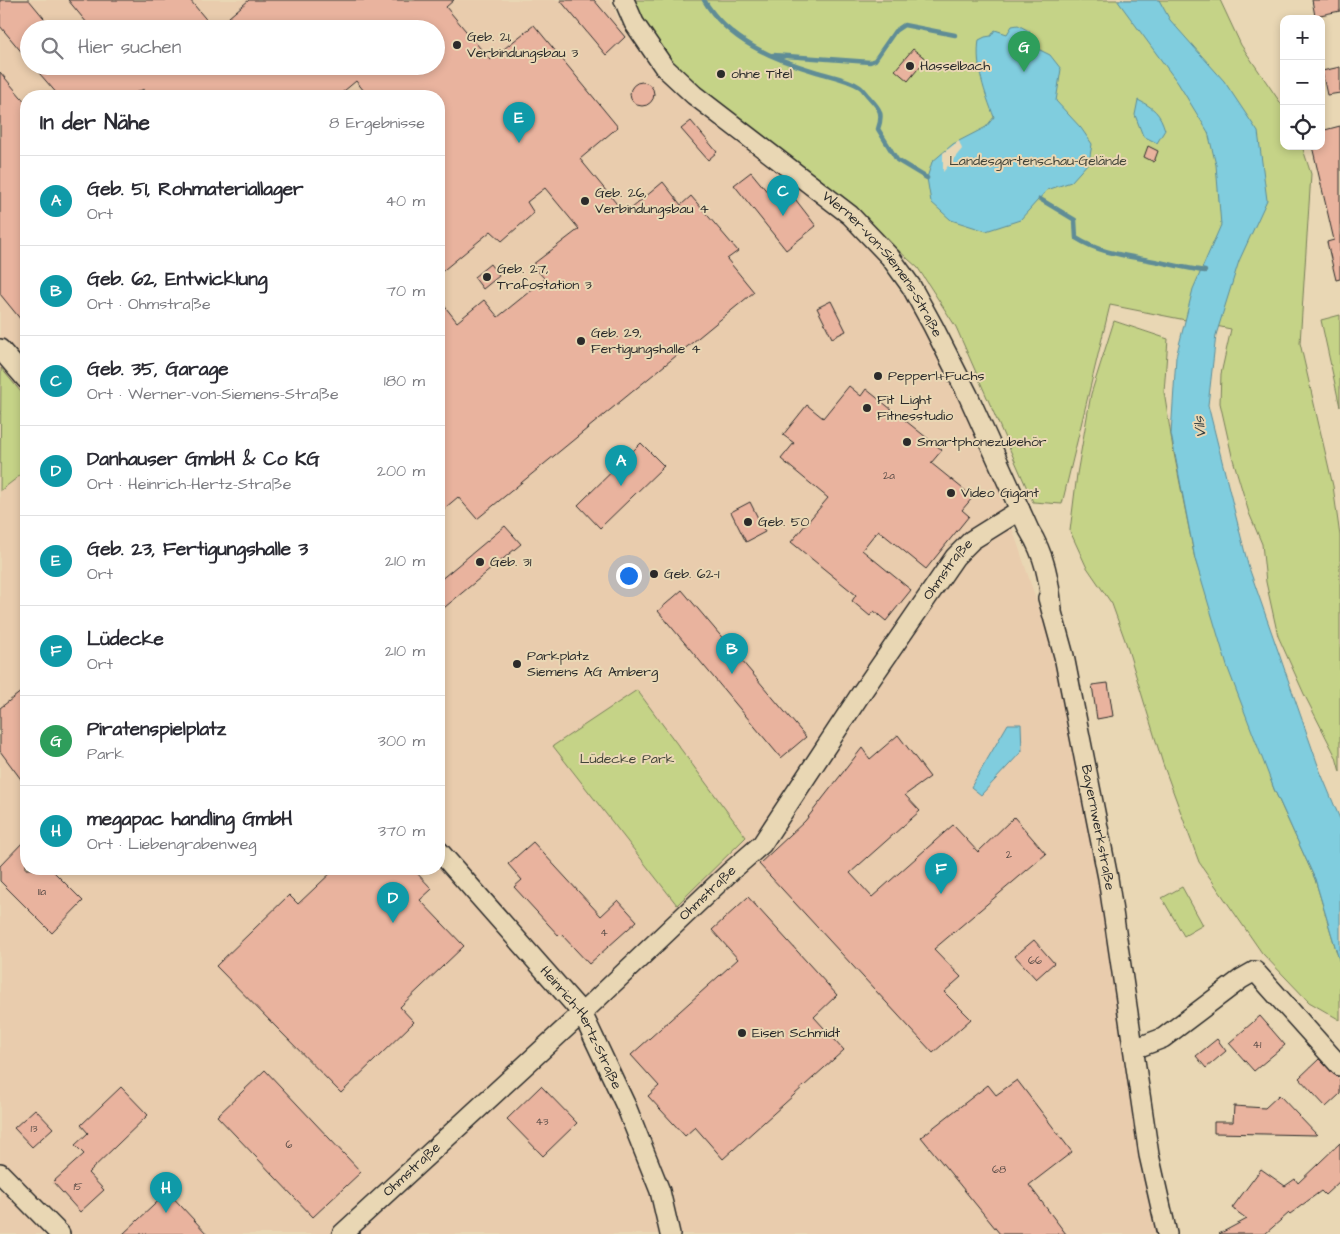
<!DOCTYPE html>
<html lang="de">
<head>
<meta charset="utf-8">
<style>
	:root { --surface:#fff; --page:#f7f7f7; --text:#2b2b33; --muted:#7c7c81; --line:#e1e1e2; --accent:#0f766e }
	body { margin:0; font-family:"Architects Daughter",sans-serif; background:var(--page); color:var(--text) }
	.controls { position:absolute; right:15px; top:15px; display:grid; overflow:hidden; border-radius:10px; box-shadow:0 2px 8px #0003 }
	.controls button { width:45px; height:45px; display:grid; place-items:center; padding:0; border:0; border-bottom:1px solid var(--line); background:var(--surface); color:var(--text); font:25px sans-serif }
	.you { position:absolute; left:628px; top:575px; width:18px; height:18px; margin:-12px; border:4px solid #fff; border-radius:50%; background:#1a73e8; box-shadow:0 0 0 8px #1a73e833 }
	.badge { display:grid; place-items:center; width:32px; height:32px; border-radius:50%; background:var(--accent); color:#fff; font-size:16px; font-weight:700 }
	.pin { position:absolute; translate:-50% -41px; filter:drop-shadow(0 1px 2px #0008) }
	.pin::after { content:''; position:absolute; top:26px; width:18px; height:15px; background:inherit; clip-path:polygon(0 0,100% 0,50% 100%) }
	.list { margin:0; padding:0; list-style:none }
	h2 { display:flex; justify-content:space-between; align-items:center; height:65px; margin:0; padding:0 20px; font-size:21px }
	h2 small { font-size:16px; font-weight:400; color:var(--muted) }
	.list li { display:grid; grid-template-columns:32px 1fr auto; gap:15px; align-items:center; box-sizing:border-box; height:90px; padding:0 20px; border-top:1px solid var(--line) }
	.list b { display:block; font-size:19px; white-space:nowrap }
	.list p { margin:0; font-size:16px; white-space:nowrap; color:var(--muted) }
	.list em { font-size:16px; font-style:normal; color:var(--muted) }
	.icon { flex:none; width:28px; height:28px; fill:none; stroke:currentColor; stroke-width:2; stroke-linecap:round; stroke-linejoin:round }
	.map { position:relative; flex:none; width:1340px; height:1234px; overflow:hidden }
	.search { position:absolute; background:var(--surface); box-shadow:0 2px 8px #0003; left:20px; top:20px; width:425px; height:55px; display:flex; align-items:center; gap:12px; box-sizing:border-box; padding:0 18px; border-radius:28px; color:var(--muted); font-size:19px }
	.panel { position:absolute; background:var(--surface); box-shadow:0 2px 8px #0003; left:20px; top:90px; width:425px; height:785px; border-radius:20px }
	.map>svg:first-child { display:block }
	.built { fill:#e9ccad; fill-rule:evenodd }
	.green { fill:#c5d387; stroke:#787f59 }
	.water { fill:#80cdde; stroke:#5e8c96 }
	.pier { fill:#e9d7b4 }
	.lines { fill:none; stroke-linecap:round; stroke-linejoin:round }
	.stream { stroke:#5e8c96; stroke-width:4.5 }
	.building { fill:#e9b39e; stroke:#2b2b2b }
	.minor-casing { stroke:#2b2b2b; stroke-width:22 }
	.minor { stroke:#e9d7b4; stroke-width:19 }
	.poi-dot { fill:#2b2b2b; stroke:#e9d7b4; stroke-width:2 }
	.labels { text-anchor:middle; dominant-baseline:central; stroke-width:4; stroke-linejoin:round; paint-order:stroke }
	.number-label { font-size:11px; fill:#5a4d48 }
	.poi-label { font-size:14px; fill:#2b2b2b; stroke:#e9d7b4; text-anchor:start }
	.park-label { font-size:14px; fill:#424439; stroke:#e9d7b4 }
	.street-label { font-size:14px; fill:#2b2b2b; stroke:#e9d7b4 }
	.water-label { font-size:15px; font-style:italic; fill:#384346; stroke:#e9d7b4 }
</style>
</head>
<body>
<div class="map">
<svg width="1340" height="1234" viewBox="0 0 1340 1234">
	<rect width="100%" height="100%" fill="#e9d7b4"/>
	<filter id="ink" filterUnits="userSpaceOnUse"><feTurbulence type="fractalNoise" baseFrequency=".02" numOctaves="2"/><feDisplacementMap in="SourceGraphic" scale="10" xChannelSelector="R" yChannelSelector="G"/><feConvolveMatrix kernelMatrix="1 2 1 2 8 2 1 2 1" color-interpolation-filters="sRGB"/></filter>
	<g filter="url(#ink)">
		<path class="built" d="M 0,0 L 610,0 L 618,18 L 654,72 L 847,218 L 923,322 L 998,485 L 1058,665 L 1166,1234 L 0,1234 ZM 29,29 L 436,29 L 436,66 L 29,66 ZM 26,96 L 439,96 L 439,869 L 26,869 Z"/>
		<g class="green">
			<path d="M 631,0 L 1220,0 L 1241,45 L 1284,108 L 1284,146 L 1302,146 L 1311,174 L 1300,343 L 1333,486 L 1340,536 L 1340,772 L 1336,757 L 1304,694 L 1278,636 L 1266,582 L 1262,544 L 1249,513 L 1232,456 L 1220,403 L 1221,374 L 1231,329 L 1110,305 L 1062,504 L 1033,502 L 956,327 L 918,268 L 854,210 L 694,90 L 658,42 Z"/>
			<path d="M 1340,315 L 1340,407 L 1321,320 Z"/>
			<path d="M 1114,321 L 1168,339 L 1164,392 L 1173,448 L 1195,559 L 1274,789 L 1315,879 L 1340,963 L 1340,1020 L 1309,1002 L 1262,953 L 1199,862 L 1163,764 L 1126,643 L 1112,604 L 1086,566 L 1070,531 L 1077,474 L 1091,394 Z"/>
			<path d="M 1,368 L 26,398 L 26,471 L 0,491 Z"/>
			<path d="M 637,690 L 746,837 L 677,905 L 553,746 Z"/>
			<path d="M 1182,887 L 1203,925 L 1184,936 L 1162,898 Z"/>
		</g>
		<g class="water">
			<path d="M 1117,0 L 1159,0 L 1170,20 L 1224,81 L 1258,132 L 1267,200 L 1239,261 L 1216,335 L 1208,405 L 1248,565 L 1320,771 L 1340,819 L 1340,963 L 1315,879 L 1274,789 L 1227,666 L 1195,559 L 1171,434 L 1176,357 L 1193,289 L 1221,225 L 1216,165 L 1208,132 L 1178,83 Z"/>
			<path d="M 1018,25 L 1029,31 L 1034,47 L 1050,55 L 1061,69 L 1056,101 L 1081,128 L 1092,144 L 1089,162 L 1071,182 L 1047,190 L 1020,220 L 986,231 L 951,220 L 931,202 L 927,178 L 932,162 L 953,144 L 986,127 L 994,117 C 985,93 975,67 979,40 L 985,37 L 991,36 L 995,30 L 1007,34 L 1012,26 Z"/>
			<path d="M 1138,100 C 1154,108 1160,113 1165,130 L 1157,143 L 1143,136 L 1135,115 Z"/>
			<path d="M 1008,724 L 1021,724 L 1022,751 L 981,795 L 971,787 Z"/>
		</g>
		<path class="pier" d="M 959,141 L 962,149 L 943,172 L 943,153 Z"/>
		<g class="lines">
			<g class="stream">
				<path d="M 704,0 C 728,41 773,59 817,72 C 830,76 848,79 860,87 C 863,89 865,93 868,96 C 879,108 884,112 878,129 L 897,160 L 927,178"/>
				<path d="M 773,55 L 870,62 L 875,60 L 895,31 L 904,25 L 955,35"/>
				<path d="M 1040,199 L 1075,220 L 1076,238 C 1101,254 1130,256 1159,262 C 1174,265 1189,269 1205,271"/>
			</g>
		</g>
		<g class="building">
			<path d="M 0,0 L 29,0 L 53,29 L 29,29 L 29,61 L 0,26 Z"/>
			<path d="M 68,0 L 190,0 L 214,29 L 92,29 Z"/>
			<path d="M 249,0 L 454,0 L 446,7 L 490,60 L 534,25 L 618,127 L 580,159 L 625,214 L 663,182 L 681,205 L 691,196 L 738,251 L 727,259 L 754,292 L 477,519 L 458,497 L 439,513 L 439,299 L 457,322 L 484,300 L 498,317 L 545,279 L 532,265 L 579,229 L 545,188 L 527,202 L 534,213 L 502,241 L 491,231 L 439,274 L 439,96 L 368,96 L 356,81 L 338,96 L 150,96 L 144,89 L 128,96 L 59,96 L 33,66 L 436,66 L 436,29 L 215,29 Z"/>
			<path d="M 560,0 L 594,0 L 625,37 L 606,55 Z"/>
			<path d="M 1312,0 L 1340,0 L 1340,11 L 1315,16 Z"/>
			<path d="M 913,49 L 926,59 L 908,81 L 895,70 Z"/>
			<path d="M 1340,67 L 1340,93 L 1327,95 L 1322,71 Z"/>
			<path d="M 0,72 L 26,103 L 26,326 L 0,294 Z"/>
			<circle cx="642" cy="94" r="12"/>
			<path d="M 691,121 L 717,152 L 708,160 L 681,129 Z"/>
			<path d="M 1340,126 L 1340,279 L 1336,280 L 1327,242 L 1334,240 L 1312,146 L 1321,146 L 1321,131 Z"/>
			<path d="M 1148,146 L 1158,151 L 1154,162 L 1144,157 Z"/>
			<path d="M 751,172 L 778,205 L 792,195 L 816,226 L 786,250 L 734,185 Z"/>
			<path d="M 490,264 L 499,276 L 483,289 L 474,277 Z"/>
			<path d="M 831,301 L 846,331 L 832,338 L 817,308 Z"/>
			<path d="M 849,386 L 861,396 L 866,389 L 942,450 L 931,463 L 973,497 L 962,510 L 969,516 L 926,569 L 878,530 L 862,550 L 911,590 L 886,621 L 874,611 L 870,616 L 852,601 L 856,595 L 791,542 L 828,498 L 781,459 L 794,443 L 783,435 L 807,405 L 823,418 Z"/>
			<path d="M 641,443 L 664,466 L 600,528 L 578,505 Z"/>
			<path d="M 750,502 L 765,532 L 746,542 L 731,512 Z"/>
			<path d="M 505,526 L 521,544 L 439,612 L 439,581 Z"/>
			<path d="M 682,590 L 806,737 L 781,758 L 658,611 Z"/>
			<path d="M 1108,683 L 1113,716 L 1097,719 L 1092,685 Z"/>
			<path d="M 26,688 L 26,786 L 0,751 L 0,708 Z"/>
			<path d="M 898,735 L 930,777 L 905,795 L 920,811 L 850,873 L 872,897 L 953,825 L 978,852 L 1014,817 L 1046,854 L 934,949 L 961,977 L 944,992 L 971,1019 L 933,1053 L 759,864 L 805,821 L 862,748 L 870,759 Z"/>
			<path d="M 26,839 L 26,869 L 51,869 L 83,901 L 52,933 L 0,881 L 0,866 Z"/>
			<path d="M 533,842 L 601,916 L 618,900 L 637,921 L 589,964 L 561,934 L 559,936 L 514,887 L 522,880 L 508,864 Z"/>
			<path d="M 335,869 L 413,869 L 432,889 L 420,900 L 464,946 L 400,1007 L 414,1022 L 341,1093 L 216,966 L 289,895 L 298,904 Z"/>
			<path d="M 748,897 L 837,995 L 814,1017 L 844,1050 L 723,1159 L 695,1127 L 685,1136 L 648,1096 L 659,1086 L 631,1055 L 738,959 L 712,930 Z"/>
			<path d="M 1034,940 L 1054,963 L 1036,979 L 1015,956 Z"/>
			<path d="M 1260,1016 L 1285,1045 L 1254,1071 L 1229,1043 Z"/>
			<path d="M 1217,1039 L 1226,1051 L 1206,1068 L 1196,1056 Z"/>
			<path d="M 1319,1059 L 1340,1080 L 1340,1094 L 1326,1107 L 1299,1078 Z"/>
			<path d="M 265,1070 L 361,1172 L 313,1217 L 217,1116 Z"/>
			<path d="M 1017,1080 L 1072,1152 L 1029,1185 L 1066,1234 L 1000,1234 L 921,1137 L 988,1085 L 996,1095 Z"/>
			<path d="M 541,1086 L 577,1123 L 543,1156 L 507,1119 Z"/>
			<path d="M 121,1087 L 148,1115 L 88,1173 L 104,1190 L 80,1212 L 53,1182 L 84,1154 L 75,1145 L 88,1133 L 81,1125 Z"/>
			<path d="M 1279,1095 L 1317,1135 L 1214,1133 L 1214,1122 L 1233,1122 L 1234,1106 L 1265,1108 Z"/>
			<path d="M 35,1109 L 53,1128 L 32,1147 L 14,1128 Z"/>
			<path d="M 1340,1143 L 1340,1181 L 1325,1195 L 1321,1191 L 1290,1214 L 1289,1213 L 1265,1234 L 1219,1234 L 1247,1219 L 1232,1208 L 1261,1169 L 1285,1186 L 1295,1179 L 1298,1183 Z"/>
			<path d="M 168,1192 L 207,1234 L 123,1234 Z"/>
		</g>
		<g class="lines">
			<g class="minor-casing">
				<g id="minor">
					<path id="s1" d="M 624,0 L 634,23 L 664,67 L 694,95 L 850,215 L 890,257 L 911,286 L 933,326 L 968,395 L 1029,530 C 1045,556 1049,579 1052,609"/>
					<path d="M 0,349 L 26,379"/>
					<path id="s2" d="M 1048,598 L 1064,656 L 1108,878 L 1149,1155 L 1167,1234"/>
					<path id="s3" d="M 439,851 L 582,1013 L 626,1106 L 660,1191 L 670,1234"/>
					<path d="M 1134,1049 L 1163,1038 L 1241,979 L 1255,971 L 1340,1066"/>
					<path d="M 0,1173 L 60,1234"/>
					<path id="s4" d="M 342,1234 L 582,1013 L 731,871 L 762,844 L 860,695 L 955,557 L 972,540 L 1020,510"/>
				</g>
			</g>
			<use href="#minor" class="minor"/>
		</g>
	</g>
	<g class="poi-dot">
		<circle cx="457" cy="45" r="5"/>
		<circle cx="910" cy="66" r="5"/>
		<circle cx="721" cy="74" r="5"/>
		<circle cx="585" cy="201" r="5"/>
		<circle cx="487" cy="277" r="5"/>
		<circle cx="581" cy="341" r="5"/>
		<circle cx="878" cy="376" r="5"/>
		<circle cx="867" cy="408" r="5"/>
		<circle cx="907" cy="442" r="5"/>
		<circle cx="951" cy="493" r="5"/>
		<circle cx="748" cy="522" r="5"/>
		<circle cx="480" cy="562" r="5"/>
		<circle cx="654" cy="574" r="5"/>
		<circle cx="517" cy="664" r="5"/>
		<circle cx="742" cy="1033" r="5"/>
	</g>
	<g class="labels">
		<g class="number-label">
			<text x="889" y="475">2a</text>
			<text x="1009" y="854">2</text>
			<text x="42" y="891">11a</text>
			<text x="604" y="932">4</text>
			<text x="1035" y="960">66</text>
			<text x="1257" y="1044">41</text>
			<text x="542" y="1121">43</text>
			<text x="34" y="1128">13</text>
			<text x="289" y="1144">6</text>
			<text x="999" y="1169">68</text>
			<text x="78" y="1186">15</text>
		</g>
		<g class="poi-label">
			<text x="467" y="37">Geb. 21,<tspan x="467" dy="16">Verbindungsbau 3</tspan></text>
			<text x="920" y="66">Hasselbach</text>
			<text x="731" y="74">ohne Titel</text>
			<text x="595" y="193">Geb. 26,<tspan x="595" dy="16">Verbindungsbau 4</tspan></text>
			<text x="497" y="269">Geb. 27,<tspan x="497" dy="16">Trafostation 3</tspan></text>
			<text x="591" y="333">Geb. 29,<tspan x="591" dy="16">Fertigungshalle 4</tspan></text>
			<text x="888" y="376">Pepperl+Fuchs</text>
			<text x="877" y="400">Fit Light<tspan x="877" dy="16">Fitnesstudio</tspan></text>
			<text x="917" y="442">Smartphonezubehör</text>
			<text x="961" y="493">Video Gigant</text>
			<text x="758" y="522">Geb. 50</text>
			<text x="490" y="562">Geb. 31</text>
			<text x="664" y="574">Geb. 62-1</text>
			<text x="527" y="656">Parkplatz<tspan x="527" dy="16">Siemens AG Amberg</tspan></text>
			<text x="752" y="1033">Eisen Schmidt</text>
		</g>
		<g class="park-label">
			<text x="1038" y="161">Landesgartenschau-Gelände</text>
			<text x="627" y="759">Lüdecke Park</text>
		</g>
		<g class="street-label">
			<text stroke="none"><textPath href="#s1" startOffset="375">Werner-von-Siemens-Straße</textPath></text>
			<text stroke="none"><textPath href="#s4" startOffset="905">Ohmstraße</textPath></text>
			<text stroke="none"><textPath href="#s2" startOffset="235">Bayernwerkstraße</textPath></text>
			<text stroke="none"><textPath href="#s4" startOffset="500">Ohmstraße</textPath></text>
			<text stroke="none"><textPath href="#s3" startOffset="228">Heinrich-Hertz-Straße</textPath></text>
			<text stroke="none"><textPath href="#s4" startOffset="95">Ohmstraße</textPath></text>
		</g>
		<g class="water-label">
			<text transform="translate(1200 427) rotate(-97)">Vils</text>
		</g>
	</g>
</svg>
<div class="controls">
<button>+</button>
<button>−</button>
<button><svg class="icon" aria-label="locate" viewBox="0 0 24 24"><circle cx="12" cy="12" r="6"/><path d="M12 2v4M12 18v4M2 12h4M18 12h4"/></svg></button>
</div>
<div class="you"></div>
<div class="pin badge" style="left:621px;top:486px;background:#0f9aa8">A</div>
<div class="pin badge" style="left:732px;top:674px;background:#0f9aa8">B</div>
<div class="pin badge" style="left:783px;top:216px;background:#0f9aa8">C</div>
<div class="pin badge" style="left:393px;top:923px;background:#0f9aa8">D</div>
<div class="pin badge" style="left:519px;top:143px;background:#0f9aa8">E</div>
<div class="pin badge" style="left:941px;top:894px;background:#0f9aa8">F</div>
<div class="pin badge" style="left:1024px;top:72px;background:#2e9e5b">G</div>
<div class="pin badge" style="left:166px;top:1213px;background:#0f9aa8">H</div>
<div class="search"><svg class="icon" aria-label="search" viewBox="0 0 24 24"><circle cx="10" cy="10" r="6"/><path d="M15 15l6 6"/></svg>Hier suchen</div>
<section class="panel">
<h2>In der Nähe<small>8 Ergebnisse</small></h2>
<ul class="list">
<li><span class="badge" style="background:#0f9aa8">A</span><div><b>Geb. 51, Rohmateriallager</b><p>Ort</p></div><em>40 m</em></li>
<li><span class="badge" style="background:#0f9aa8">B</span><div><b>Geb. 62, Entwicklung</b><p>Ort · Ohmstraße</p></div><em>70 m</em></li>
<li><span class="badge" style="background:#0f9aa8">C</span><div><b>Geb. 35, Garage</b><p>Ort · Werner-von-Siemens-Straße</p></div><em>180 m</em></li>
<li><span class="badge" style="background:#0f9aa8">D</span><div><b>Danhauser GmbH &amp; Co KG</b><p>Ort · Heinrich-Hertz-Straße</p></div><em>200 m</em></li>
<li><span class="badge" style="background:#0f9aa8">E</span><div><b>Geb. 23, Fertigungshalle 3</b><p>Ort</p></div><em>210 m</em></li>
<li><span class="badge" style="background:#0f9aa8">F</span><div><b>Lüdecke</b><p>Ort</p></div><em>210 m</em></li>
<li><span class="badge" style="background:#2e9e5b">G</span><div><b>Piratenspielplatz</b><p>Park</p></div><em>300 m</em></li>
<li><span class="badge" style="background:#0f9aa8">H</span><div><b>megapac handling GmbH</b><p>Ort · Liebengrabenweg</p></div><em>370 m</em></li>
</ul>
</section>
</div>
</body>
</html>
